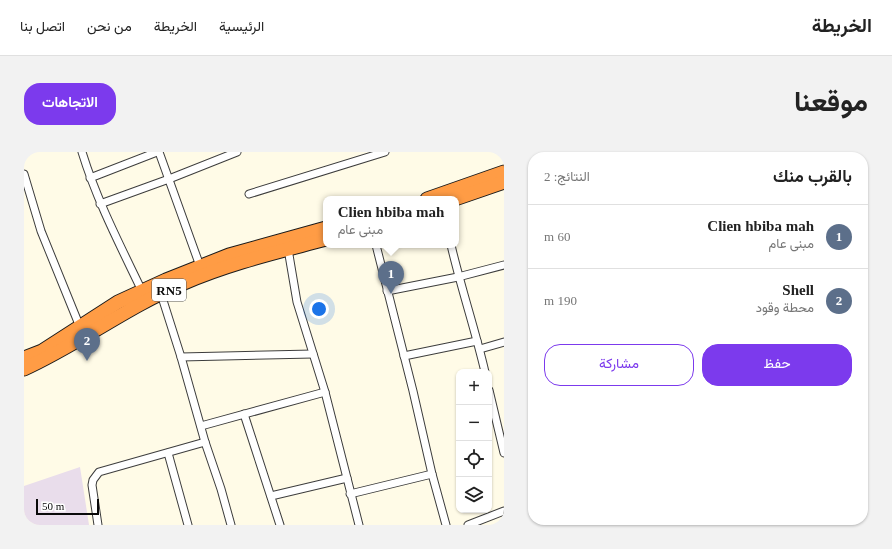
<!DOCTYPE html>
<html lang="ar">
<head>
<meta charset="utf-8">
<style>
	:root { --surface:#fff; --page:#f2f2f2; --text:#222; --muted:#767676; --line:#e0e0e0; --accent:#7c3aed }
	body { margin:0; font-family:"Times New Roman",Vazirmatn,serif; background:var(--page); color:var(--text); direction:rtl }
	.controls { position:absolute; right:12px; bottom:12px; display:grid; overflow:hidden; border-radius:8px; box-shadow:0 1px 3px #0004 }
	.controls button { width:36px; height:36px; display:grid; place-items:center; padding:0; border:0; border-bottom:1px solid var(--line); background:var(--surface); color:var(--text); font:20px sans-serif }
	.scale { position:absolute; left:12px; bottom:10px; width:63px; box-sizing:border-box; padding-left:4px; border:2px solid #0a0a0a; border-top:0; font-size:11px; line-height:14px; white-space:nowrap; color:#0a0a0a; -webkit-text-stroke:3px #fff; paint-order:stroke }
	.you { position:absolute; left:295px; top:157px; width:14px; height:14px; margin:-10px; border:3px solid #fff; border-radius:50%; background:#1a73e8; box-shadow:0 0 0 6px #1a73e833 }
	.badge { display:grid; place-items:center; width:26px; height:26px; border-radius:50%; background:var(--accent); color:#fff; font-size:13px; font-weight:700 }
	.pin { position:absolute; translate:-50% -33px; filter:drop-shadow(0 1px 2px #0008) }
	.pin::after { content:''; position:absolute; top:21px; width:14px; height:12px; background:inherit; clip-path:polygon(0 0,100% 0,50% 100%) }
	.popup { position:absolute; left:299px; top:44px; width:136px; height:52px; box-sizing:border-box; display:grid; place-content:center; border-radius:8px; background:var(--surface); filter:drop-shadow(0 1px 3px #0005); font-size:13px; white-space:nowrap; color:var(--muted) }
	.popup b { font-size:15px; color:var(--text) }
	.popup::after { content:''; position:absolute; left:50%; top:100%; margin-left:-8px; border:8px solid transparent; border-top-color:var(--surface) }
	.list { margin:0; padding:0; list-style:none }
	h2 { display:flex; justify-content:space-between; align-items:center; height:52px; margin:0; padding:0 16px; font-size:17px }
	h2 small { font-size:13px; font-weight:400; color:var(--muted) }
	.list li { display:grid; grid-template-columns:26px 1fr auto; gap:12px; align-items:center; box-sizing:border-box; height:64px; padding:0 16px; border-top:1px solid var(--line) }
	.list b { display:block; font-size:15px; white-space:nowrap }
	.list p { margin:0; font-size:13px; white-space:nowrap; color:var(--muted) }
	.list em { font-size:13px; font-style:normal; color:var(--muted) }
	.actions { display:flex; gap:8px; padding:12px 16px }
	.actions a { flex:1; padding:9px 0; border:1px solid var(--accent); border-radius:16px; text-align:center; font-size:14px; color:var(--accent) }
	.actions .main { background:var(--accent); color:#fff }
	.icon { flex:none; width:22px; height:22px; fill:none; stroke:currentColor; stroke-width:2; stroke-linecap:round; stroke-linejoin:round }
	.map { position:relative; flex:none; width:480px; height:373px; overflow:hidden; direction:ltr; border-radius:16px }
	header { display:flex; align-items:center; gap:24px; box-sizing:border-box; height:56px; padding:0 20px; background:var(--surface); border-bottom:1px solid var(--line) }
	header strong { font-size:19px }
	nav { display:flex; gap:22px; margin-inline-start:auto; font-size:14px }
	.intro { display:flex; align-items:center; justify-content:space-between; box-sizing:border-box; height:96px; padding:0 24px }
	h1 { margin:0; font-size:28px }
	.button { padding:10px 18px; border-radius:16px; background:var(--accent); color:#fff; font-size:14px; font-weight:700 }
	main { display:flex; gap:24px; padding:0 24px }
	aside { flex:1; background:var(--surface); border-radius:16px; box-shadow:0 1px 3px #0004 }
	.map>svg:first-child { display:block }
	.industrial { fill:#e9ddeb }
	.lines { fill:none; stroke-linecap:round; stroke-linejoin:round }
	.street-casing { stroke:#3d3d3d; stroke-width:9 }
	.highway-casing { stroke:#1b1b1b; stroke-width:15 }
	.street { stroke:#fff; stroke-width:7 }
	.highway { stroke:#ff9c45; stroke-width:13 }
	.labels { text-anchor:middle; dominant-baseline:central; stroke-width:4; stroke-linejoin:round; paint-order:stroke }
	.shield { fill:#fff; stroke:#545454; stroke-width:1 }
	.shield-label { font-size:13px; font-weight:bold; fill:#0a0a0a }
</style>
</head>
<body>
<header>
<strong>الخريطة</strong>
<nav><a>الرئيسية</a><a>الخريطة</a><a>من نحن</a><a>اتصل بنا</a></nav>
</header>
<div class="intro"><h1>موقعنا</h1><a class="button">الاتجاهات</a></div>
<main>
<aside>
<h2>بالقرب منك<small>النتائج: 2</small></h2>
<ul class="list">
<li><span class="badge" style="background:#5c6f8a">1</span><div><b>Clien hbiba mah</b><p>مبنى عام</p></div><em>60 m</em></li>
<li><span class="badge" style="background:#5c6f8a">2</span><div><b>Shell</b><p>محطة وقود</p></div><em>190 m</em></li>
</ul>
<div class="actions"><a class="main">حفظ</a><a>مشاركة</a></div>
</aside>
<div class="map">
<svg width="480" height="373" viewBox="0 0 480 373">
	<rect width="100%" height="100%" fill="#fffbe7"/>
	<path class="industrial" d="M 56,315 L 65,373 L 0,373 L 0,334 Z"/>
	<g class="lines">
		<g class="street-casing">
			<g id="street">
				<path d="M 58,0 C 73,49 96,93 118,139"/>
				<path d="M 135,0 L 176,114"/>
				<path d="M 0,22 L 17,79 L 56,175"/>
				<path d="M 66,26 L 133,0"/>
				<path d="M 225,42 L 361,0"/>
				<path d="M 76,52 L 145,27 L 213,0"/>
				<path d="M 352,93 L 389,239 L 408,322 L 422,373"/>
				<path d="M 427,93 C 437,136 451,177 461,220"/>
				<path d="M 264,97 L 273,150 L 301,240 L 335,373"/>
				<path d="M 363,139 L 434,125 L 480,113"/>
				<path d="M 137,142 L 157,205 L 181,290 L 197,337 L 207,373"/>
				<path d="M 456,197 L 480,190"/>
				<path d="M 380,204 L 453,189"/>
				<path d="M 157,205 L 289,202"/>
				<path d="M 465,238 L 480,301"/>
				<path d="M 220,262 L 256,373"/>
				<path d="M 177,274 L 301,240"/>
				<path d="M 144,301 L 164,373"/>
				<path d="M 326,342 L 408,322"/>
				<path d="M 247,344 L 323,326"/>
				<path d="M 74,373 L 68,333 L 69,328 L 75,320 L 181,290"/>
				<path d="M 444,373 L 480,359"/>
			</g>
		</g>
		<g class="highway-casing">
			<g id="highway">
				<path d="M 403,47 L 480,20"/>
				<path d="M 431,47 L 480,30"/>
				<path d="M 0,206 L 18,199 L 94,150 L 142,128 L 205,103 L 302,76"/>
				<path d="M 0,217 C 55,192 104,154 160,131 C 206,111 254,100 302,87"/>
			</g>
		</g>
		<use href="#street" class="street"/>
		<use href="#highway" class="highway"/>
	</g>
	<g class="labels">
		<rect class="shield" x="128" y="127" width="34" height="22" rx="3"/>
		<g class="shield-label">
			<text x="145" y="138">RN5</text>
		</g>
	</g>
</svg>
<div class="controls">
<button>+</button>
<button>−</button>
<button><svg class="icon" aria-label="locate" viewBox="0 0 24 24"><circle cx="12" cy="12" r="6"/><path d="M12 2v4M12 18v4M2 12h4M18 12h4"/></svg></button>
<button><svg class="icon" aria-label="layers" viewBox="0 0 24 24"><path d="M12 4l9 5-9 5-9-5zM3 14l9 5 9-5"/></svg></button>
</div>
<div class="scale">50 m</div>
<div class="you"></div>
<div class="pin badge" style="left:367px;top:142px;background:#5c6f8a">1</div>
<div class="popup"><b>Clien hbiba mah</b>مبنى عام</div>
<div class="pin badge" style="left:63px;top:209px;background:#5c6f8a">2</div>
</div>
</main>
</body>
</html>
